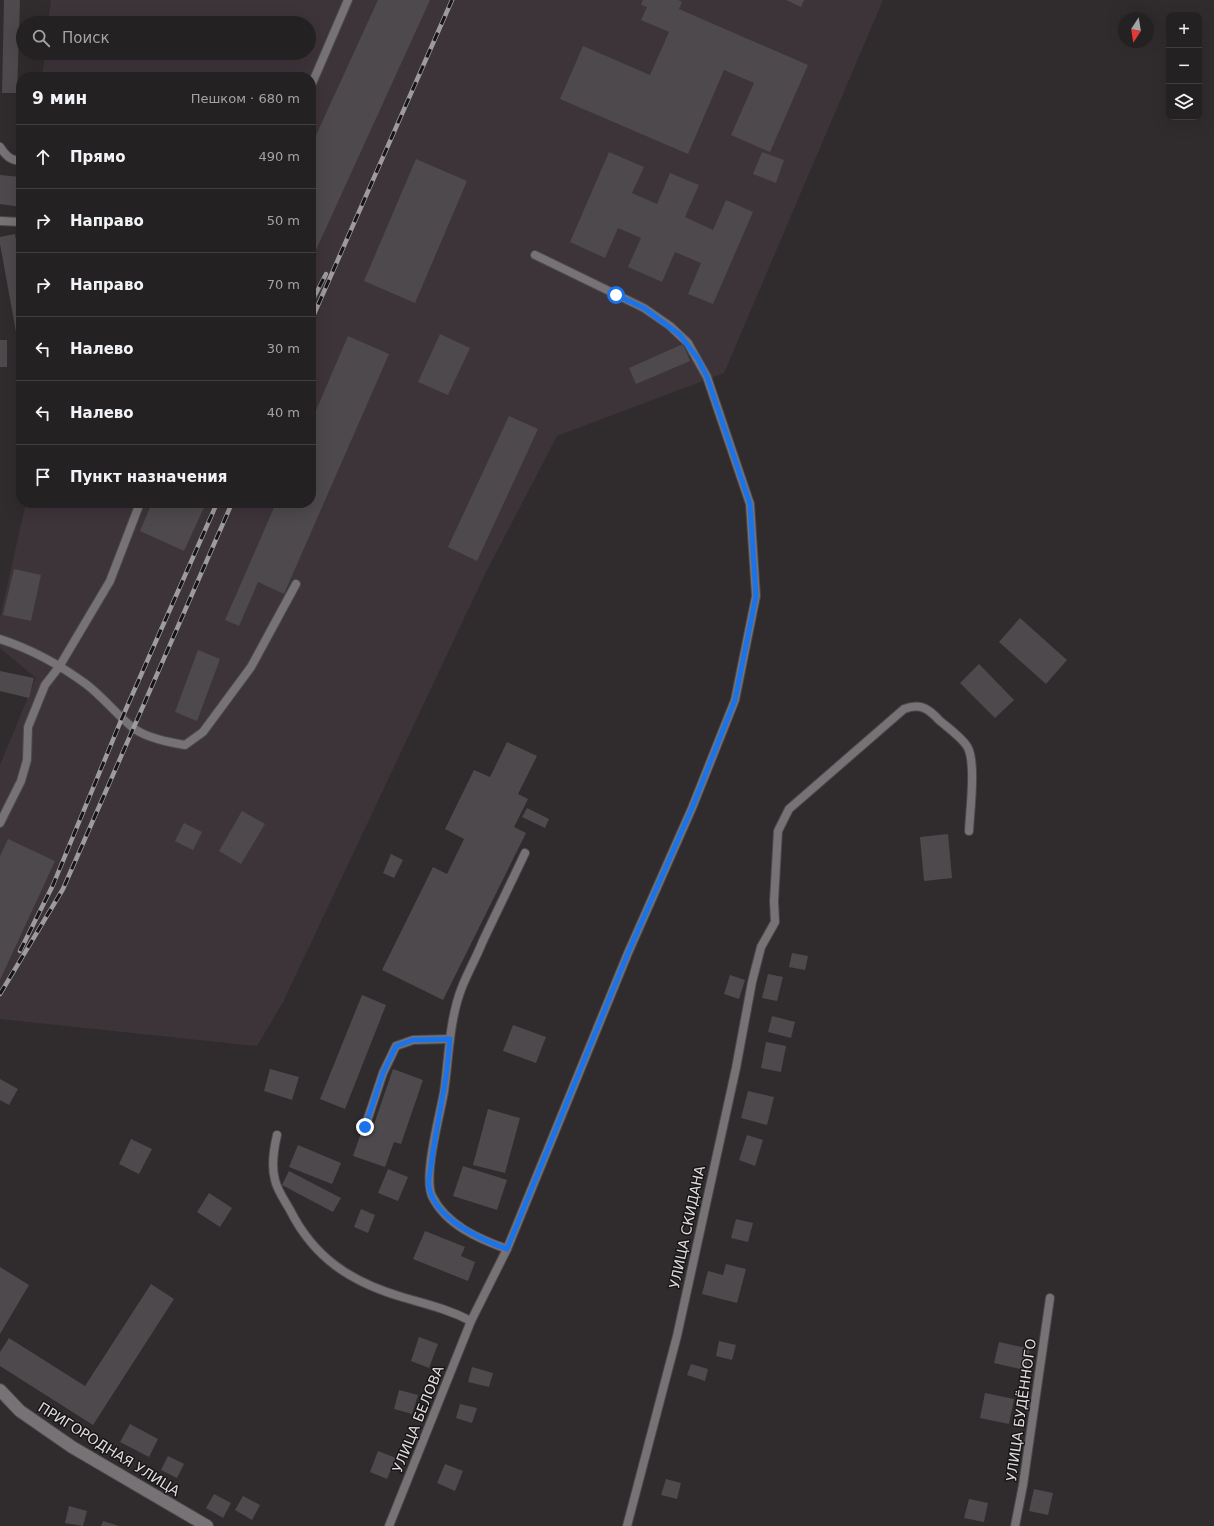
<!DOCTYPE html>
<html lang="ru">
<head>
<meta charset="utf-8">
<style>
	:root { --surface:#242122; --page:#2c292a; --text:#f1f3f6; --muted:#a3a3a5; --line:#413e40 }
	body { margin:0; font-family:"DejaVu Sans",sans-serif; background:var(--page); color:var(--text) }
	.controls { position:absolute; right:12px; top:12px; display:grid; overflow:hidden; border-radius:8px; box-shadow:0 4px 16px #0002 }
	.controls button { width:36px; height:36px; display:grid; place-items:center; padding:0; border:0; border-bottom:1px solid var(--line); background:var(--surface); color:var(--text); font:20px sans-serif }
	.compass { position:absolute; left:1118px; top:12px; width:36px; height:36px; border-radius:50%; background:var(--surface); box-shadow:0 4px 16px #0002; rotate:192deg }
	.stop { position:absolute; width:12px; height:12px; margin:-9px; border:3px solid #1a73e8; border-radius:50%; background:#fff }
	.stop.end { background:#1a73e8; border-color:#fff; box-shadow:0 1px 4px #0008 }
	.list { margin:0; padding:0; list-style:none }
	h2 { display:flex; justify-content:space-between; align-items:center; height:52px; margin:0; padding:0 16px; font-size:17px }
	h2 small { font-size:13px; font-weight:400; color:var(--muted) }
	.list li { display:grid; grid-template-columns:26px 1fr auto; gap:12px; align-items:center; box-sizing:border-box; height:64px; padding:0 16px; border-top:1px solid var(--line) }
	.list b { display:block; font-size:15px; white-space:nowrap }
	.list em { font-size:13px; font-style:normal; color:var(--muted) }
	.icon { flex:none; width:22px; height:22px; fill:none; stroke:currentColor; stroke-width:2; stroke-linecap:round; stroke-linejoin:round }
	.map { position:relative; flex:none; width:1214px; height:1526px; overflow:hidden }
	.search { position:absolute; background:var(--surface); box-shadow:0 4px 16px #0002; left:16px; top:16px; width:300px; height:44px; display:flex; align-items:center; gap:10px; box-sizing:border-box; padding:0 14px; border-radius:22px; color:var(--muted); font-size:15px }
	.panel { position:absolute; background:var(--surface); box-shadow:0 4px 16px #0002; left:16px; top:72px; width:300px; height:436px; border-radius:16px }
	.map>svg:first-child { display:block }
	.built { fill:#3d343a }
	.building { fill:#4d494c }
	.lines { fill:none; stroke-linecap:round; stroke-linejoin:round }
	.service-casing { stroke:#4b484a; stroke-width:10 }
	.tertiary-casing { stroke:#4b484a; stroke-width:14 }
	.service { stroke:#767275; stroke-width:8 }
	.tertiary { stroke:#767275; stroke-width:12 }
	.rail-casing { stroke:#9d9b9c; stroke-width:4.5 }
	.rail { stroke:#171516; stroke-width:3; stroke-dasharray:9; stroke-linecap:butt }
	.route { stroke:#1a73e8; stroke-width:5 }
	.labels { text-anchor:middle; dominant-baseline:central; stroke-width:3; stroke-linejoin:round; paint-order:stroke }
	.street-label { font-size:14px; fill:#dddbdc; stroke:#171516 }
</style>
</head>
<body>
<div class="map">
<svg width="1214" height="1526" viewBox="0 0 1214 1526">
	<rect width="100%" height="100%" fill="#302c2e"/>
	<path class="built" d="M 51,0 L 883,0 L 724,373 L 557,436 L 485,574 L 283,1002 L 257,1046 L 0,1019 L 0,765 L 36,678 L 0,648 L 0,618 L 26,503 L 311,503 L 311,77 L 42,77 L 45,53 L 309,53 L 309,23 L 48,23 Z"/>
	<g class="building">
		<path d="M 4,0 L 20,0 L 17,93 L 2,93 Z"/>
		<path d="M 378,0 L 430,0 L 311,261 L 311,146 Z"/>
		<path d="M 643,0 L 678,0 L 682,2 L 679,9 L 808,65 L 770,152 L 731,135 L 754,83 L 724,70 L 688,154 L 560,99 L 583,46 L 650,75 L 669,32 L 641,20 L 647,7 L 641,5 Z"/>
		<path d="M 786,0 L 804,0 L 801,7 Z"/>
		<path d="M 609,152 L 644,167 L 632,193 L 657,204 L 670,173 L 699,185 L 685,217 L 713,230 L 726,200 L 753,212 L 713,304 L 688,294 L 701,263 L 675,252 L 662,282 L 628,267 L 641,238 L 618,228 L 605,258 L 570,242 Z"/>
		<path d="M 762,152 L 784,160 L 776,183 L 753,174 Z"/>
		<path d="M 416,159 L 467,181 L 415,303 L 364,281 Z"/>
		<path d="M 0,175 L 21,177 L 21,207 L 0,204 Z"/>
		<path d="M 15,234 L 21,266 L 20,354 L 0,244 L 0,237 Z"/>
		<path d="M 440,334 L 470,348 L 448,395 L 418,382 Z"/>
		<path d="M 348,336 L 389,354 L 284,594 L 258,582 L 239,626 L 225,620 L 276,503 L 311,503 L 311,422 Z"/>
		<rect x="0" y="340" width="7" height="27"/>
		<path d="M 683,344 L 690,361 L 636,384 L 629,368 Z"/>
		<path d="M 509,416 L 538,429 L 477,561 L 448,547 Z"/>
		<path d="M 152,503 L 206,503 L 184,551 L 140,531 Z"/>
		<path d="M 14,569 L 41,575 L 31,621 L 3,615 Z"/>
		<path d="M 1020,618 L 1067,660 L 1046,684 L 999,642 Z"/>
		<path d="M 198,650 L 220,659 L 197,721 L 175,712 Z"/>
		<path d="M 979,664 L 1014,700 L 995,718 L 960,683 Z"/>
		<path d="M 0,671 L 34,678 L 29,698 L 0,691 Z"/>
		<path d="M 507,742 L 537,756 L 518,794 L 528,799 L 514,827 L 526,833 L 443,1000 L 382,970 L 433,867 L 447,874 L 464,839 L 445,829 L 474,770 L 490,777 Z"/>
		<path d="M 527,808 L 549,819 L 545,828 L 522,817 Z"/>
		<path d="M 242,811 L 265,824 L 241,864 L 219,851 Z"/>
		<path d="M 184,823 L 202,832 L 193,850 L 175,841 Z"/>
		<path d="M 948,834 L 952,878 L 924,881 L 920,837 Z"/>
		<path d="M 8,839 L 55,861 L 0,980 L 0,856 Z"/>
		<path d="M 391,854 L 403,860 L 394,878 L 383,873 Z"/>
		<path d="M 792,953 L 808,956 L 805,970 L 789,967 Z"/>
		<path d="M 768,974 L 783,977 L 777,1001 L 762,998 Z"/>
		<path d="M 730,975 L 745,980 L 739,999 L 724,994 Z"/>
		<path d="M 362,995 L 386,1005 L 345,1109 L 320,1099 Z"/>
		<path d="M 772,1016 L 795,1022 L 791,1038 L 768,1032 Z"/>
		<path d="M 513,1025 L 546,1037 L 536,1063 L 503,1051 Z"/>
		<path d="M 766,1042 L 786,1046 L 781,1072 L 761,1068 Z"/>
		<path d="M 270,1069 L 299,1077 L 292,1100 L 264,1091 Z"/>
		<path d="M 393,1069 L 423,1080 L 401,1144 L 394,1142 L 385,1167 L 353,1156 L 363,1127 L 372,1130 Z"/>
		<path d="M 0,1079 L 18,1089 L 9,1105 L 0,1100 Z"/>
		<path d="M 748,1091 L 774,1097 L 767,1125 L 741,1118 Z"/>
		<path d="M 488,1109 L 520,1118 L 505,1173 L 473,1165 Z"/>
		<path d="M 747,1135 L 763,1140 L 755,1166 L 739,1160 Z"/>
		<path d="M 131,1139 L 152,1149 L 139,1174 L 119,1164 Z"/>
		<path d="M 298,1145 L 341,1163 L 332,1184 L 289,1167 Z"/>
		<path d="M 463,1166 L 507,1180 L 497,1210 L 453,1196 Z"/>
		<path d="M 388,1169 L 408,1177 L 398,1201 L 378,1193 Z"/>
		<path d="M 289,1171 L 341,1198 L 333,1212 L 282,1185 Z"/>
		<path d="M 209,1193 L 232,1208 L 220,1227 L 197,1212 Z"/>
		<path d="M 361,1209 L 375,1215 L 368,1233 L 354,1227 Z"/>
		<path d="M 736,1219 L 753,1223 L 748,1242 L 731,1238 Z"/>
		<path d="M 425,1231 L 465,1247 L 461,1256 L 475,1262 L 468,1281 L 413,1259 Z"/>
		<path d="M 726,1264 L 746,1269 L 737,1303 L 702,1294 L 708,1271 L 723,1275 Z"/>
		<path d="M 0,1267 L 29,1285 L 0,1334 Z"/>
		<path d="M 151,1284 L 174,1299 L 93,1425 L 0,1366 L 0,1352 L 9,1338 L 85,1386 Z"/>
		<path d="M 419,1337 L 438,1344 L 429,1368 L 411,1361 Z"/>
		<path d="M 719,1341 L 736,1345 L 732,1360 L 716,1356 Z"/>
		<path d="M 999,1342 L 1030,1349 L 1025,1370 L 994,1363 Z"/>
		<path d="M 691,1364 L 708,1369 L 705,1381 L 687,1375 Z"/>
		<path d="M 472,1367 L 493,1373 L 489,1387 L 468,1382 Z"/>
		<path d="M 399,1390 L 418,1395 L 412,1414 L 394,1409 Z"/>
		<path d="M 985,1393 L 1014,1399 L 1009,1424 L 980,1418 Z"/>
		<path d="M 460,1404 L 477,1408 L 472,1423 L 456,1418 Z"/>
		<path d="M 130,1424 L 158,1439 L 149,1457 L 120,1442 Z"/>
		<path d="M 378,1451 L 396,1458 L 387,1479 L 370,1472 Z"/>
		<path d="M 168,1456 L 184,1464 L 177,1478 L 161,1470 Z"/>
		<path d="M 445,1464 L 463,1471 L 455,1491 L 437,1483 Z"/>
		<path d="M 666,1479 L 681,1483 L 677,1499 L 661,1495 Z"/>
		<path d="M 1034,1489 L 1053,1493 L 1048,1515 L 1029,1511 Z"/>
		<path d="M 214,1494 L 231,1503 L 223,1518 L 206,1508 Z"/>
		<path d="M 243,1496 L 260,1505 L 252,1520 L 235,1510 Z"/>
		<path d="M 969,1499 L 988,1503 L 984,1522 L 964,1518 Z"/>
		<path d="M 69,1506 L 87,1511 L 83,1526 L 65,1523 Z"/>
		<path d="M 103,1521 L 119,1526 L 101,1526 Z"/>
	</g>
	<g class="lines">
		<g class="service-casing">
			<g id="service">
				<path d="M 311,86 L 348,0"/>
				<path d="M 0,147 C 6,156 10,160 21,161"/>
				<path d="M 0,221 L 21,222"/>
				<path d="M 0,639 C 31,649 60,665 86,684 C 103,697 117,715 133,728 C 147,738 168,742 185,745 L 203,732 L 251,667 L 296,584"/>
				<path d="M 0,823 L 21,781 L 27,760 L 28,727 L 45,685 L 59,667 L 110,581 L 140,503"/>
				<path d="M 365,1127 L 383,1073 L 396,1046 L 413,1040 L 450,1039"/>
				<path d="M 277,1135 C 274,1148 271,1166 275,1180 C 277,1190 285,1201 290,1210 C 314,1258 351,1282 402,1297 C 426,1304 448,1309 471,1321"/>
				<path d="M 507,1249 C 479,1239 446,1225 432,1196 C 423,1176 440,1115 444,1092 C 449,1057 449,1020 462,987 C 468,972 476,958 482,943 C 496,913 511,883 525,853"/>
				<path d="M 389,1526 L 471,1321 L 507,1249 L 628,953 L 692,808 L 735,700 L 756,596 L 750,504 L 707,377 L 688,343 L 670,326 L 644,308 L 535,255"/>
				<path d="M 627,1526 L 677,1336 L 736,1068 L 752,982 L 761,947 L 775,922 L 774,901 L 778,831 L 789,809 L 904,709 C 920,703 928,708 939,720 C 947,727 964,739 968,748 C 976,764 970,811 969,831"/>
				<path d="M 1015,1526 L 1023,1485 L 1050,1298"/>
			</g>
		</g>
		<g class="tertiary-casing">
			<path id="tertiary" d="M 0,1390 L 20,1411 L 72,1447 L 207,1526"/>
		</g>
		<use href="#service" class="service"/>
		<use href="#tertiary" class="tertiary"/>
		<g class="rail-casing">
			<g id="rail">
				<path d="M 311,303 L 326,274"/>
				<path d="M 311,321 L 452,0"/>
				<path d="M 20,951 L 53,885 L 122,718 L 217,503"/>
				<path d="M 0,994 L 63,889 L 232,503"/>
			</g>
		</g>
		<use href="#rail" class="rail"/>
	</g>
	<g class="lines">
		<path class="route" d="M 365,1127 L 383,1073 L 396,1046 L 413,1040 L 450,1039 C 448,1057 447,1076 443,1094 C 439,1118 434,1141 431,1166 C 430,1172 428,1181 429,1187 C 435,1219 480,1239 507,1249 L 628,953 L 692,808 L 735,700 L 756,596 L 750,504 L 707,377 L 698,359 L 680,335 L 644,308 L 616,295"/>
	</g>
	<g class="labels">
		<g class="street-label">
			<text transform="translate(687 1227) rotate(-78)">УЛИЦА СКИДАНА</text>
			<text transform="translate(1021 1410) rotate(-82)">УЛИЦА БУДЁННОГО</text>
			<text transform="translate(418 1419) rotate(-68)">УЛИЦА БЕЛОВА</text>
			<text transform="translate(109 1449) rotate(32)">ПРИГОРОДНАЯ УЛИЦА</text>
		</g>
	</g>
</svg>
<div class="controls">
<button>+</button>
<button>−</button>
<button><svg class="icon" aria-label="layers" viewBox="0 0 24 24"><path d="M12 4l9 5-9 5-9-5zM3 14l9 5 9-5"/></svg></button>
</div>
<svg class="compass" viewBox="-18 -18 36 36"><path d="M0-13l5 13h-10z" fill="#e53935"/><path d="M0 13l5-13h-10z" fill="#a3a3a5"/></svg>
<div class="stop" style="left:616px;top:295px"></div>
<div class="stop end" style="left:365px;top:1127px"></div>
<div class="search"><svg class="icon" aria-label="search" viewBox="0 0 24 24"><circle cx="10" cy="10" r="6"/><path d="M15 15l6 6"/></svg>Поиск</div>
<section class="panel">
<h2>9 мин<small>Пешком · 680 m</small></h2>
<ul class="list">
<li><svg class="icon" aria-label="ahead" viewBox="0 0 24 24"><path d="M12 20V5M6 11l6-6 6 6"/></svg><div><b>Прямо</b></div><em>490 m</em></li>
<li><svg class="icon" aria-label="right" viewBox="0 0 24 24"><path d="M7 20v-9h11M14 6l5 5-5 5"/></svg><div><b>Направо</b></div><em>50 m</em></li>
<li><svg class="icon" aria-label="right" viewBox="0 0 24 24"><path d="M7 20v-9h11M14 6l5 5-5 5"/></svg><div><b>Направо</b></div><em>70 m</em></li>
<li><svg class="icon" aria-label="left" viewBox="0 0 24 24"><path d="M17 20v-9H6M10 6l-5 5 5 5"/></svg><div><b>Налево</b></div><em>30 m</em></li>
<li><svg class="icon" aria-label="left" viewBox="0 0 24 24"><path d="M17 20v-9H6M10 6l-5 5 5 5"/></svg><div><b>Налево</b></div><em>40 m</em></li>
<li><svg class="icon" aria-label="arrive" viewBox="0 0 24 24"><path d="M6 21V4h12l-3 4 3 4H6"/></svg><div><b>Пункт назначения</b></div></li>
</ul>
</section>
</div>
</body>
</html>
